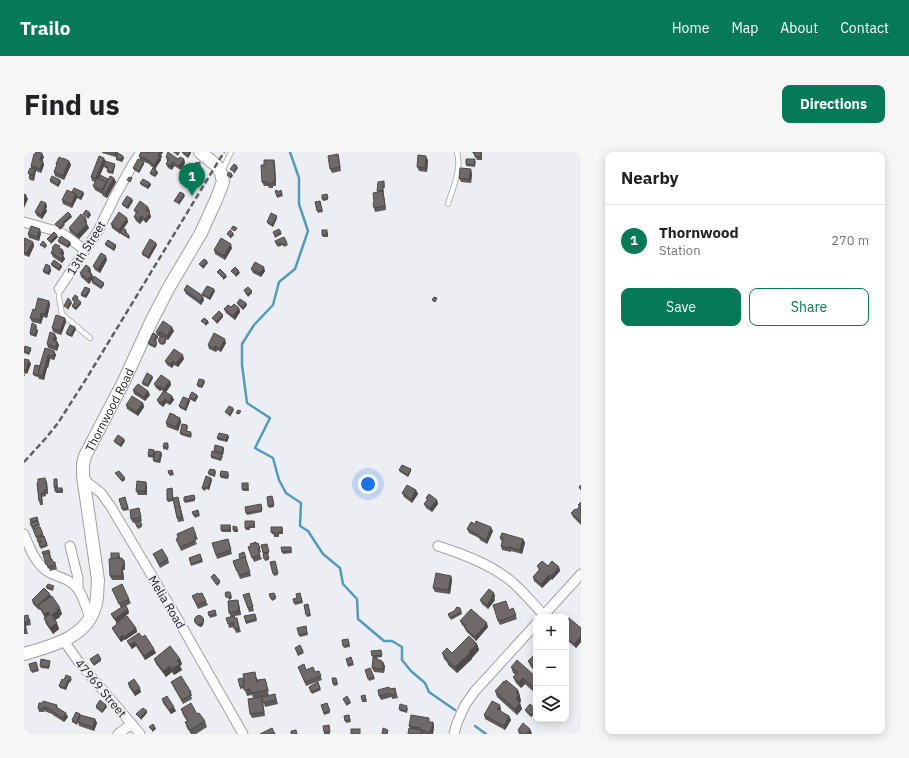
<!DOCTYPE html>
<html lang="en">
<head>
<meta charset="utf-8">
<style>
	:root { --surface:#fff; --page:#f6f6f6; --text:#202124; --muted:#757577; --line:#e0e0e0; --accent:#067a56 }
	body { margin:0; font-family:"IBM Plex Sans",sans-serif; background:var(--page); color:var(--text) }
	.controls { position:absolute; right:12px; bottom:12px; display:grid; overflow:hidden; border-radius:8px; box-shadow:0 2px 10px #0003 }
	.controls button { width:36px; height:36px; display:grid; place-items:center; padding:0; border:0; border-bottom:1px solid var(--line); background:var(--surface); color:var(--text); font:20px sans-serif }
	.you { position:absolute; left:344px; top:332px; width:14px; height:14px; margin:-10px; border:3px solid #fff; border-radius:50%; background:#1a73e8; box-shadow:0 0 0 6px #1a73e833 }
	.badge { display:grid; place-items:center; width:26px; height:26px; border-radius:50%; background:var(--accent); color:#fff; font-size:13px; font-weight:700 }
	.pin { position:absolute; translate:-50% -33px; filter:drop-shadow(0 1px 2px #0008) }
	.pin::after { content:''; position:absolute; top:21px; width:14px; height:12px; background:inherit; clip-path:polygon(0 0,100% 0,50% 100%) }
	.list { margin:0; padding:0; list-style:none }
	h2 { display:flex; justify-content:space-between; align-items:center; height:52px; margin:0; padding:0 16px; font-size:17px }
	h2 small { font-size:13px; font-weight:400; color:var(--muted) }
	.list li { display:grid; grid-template-columns:26px 1fr auto; gap:12px; align-items:center; box-sizing:border-box; height:72px; padding:0 16px; border-top:1px solid var(--line) }
	.list b { display:block; font-size:15px; white-space:nowrap }
	.list p { margin:0; font-size:13px; white-space:nowrap; color:var(--muted) }
	.list em { font-size:13px; font-style:normal; color:var(--muted) }
	.actions { display:flex; gap:8px; padding:12px 16px }
	.actions a { flex:1; padding:9px 0; border:1px solid var(--accent); border-radius:8px; text-align:center; font-size:14px; color:var(--accent) }
	.actions .main { background:var(--accent); color:#fff }
	.icon { flex:none; width:22px; height:22px; fill:none; stroke:currentColor; stroke-width:2; stroke-linecap:round; stroke-linejoin:round }
	.map { position:relative; flex:none; width:557px; height:582px; overflow:hidden; border-radius:8px }
	header { display:flex; align-items:center; gap:24px; box-sizing:border-box; height:56px; padding:0 20px; background:var(--accent); color:#fff }
	header strong { font-size:19px }
	nav { display:flex; gap:22px; margin-inline-start:auto; font-size:14px }
	.intro { display:flex; align-items:center; justify-content:space-between; box-sizing:border-box; height:96px; padding:0 24px }
	h1 { margin:0; font-size:28px }
	.button { padding:10px 18px; border-radius:8px; background:var(--accent); color:#fff; font-size:14px; font-weight:700 }
	main { display:flex; gap:24px; padding:0 24px }
	aside { flex:1; background:var(--surface); border-radius:8px; box-shadow:0 2px 10px #0003 }
	.map>svg:first-child { display:block }
	.lines { fill:none; stroke-linecap:round; stroke-linejoin:round }
	.stream { stroke:#539bbc; stroke-width:2.5 }
	.lane-casing { stroke:#a0a1a5; stroke-width:6 }
	.street-casing { stroke:#a0a1a5; stroke-width:11 }
	.secondary-casing { stroke:#a0a1a5; stroke-width:14 }
	.lane { stroke:#fff; stroke-width:4.5 }
	.street { stroke:#fff; stroke-width:9 }
	.secondary { stroke:#fff; stroke-width:12 }
	.rail { stroke:#606063; stroke-width:2.5; stroke-dasharray:6 3; stroke-linecap:butt }
	.wall { fill:#5f5b5a }
	.shaded-wall { fill:#4e4a4a }
	.building { fill:#6f6a69; stroke:#4e4a4a }
	.labels { text-anchor:middle; dominant-baseline:central; stroke-width:3.5; stroke-linejoin:round; paint-order:stroke }
	.street-label { font-size:12px; fill:#1b1b1d; stroke:#edeef3 }
</style>
</head>
<body>
<header>
<strong>Trailo</strong>
<nav><a>Home</a><a>Map</a><a>About</a><a>Contact</a></nav>
</header>
<div class="intro"><h1>Find us</h1><a class="button">Directions</a></div>
<main>
<div class="map">
<svg width="557" height="582" viewBox="0 0 557 582">
	<rect width="100%" height="100%" fill="#edeef3"/>
	<g class="lines">
		<g class="stream">
			<path d="M 266,0 L 275,26 L 275,52 L 284,79 L 271,117 L 255,130 L 249,153 L 230,173 L 218,192 L 218,213 L 223,251 L 246,266 L 231,296 L 249,306 L 255,328 L 262,341 L 277,351 L 276,374 L 284,379 L 299,402 L 316,416 L 319,432 L 333,447 L 334,467 L 360,489 L 368,489 L 378,495 L 378,508 L 387,519 L 401,531 L 405,540 L 431,558"/>
			<path d="M 451,574 L 462,582"/>
		</g>
		<g class="lane-casing">
			<g id="lane">
				<path d="M 198,19 L 207,0"/>
				<path d="M 424,52 C 429,35 438,17 433,0"/>
				<path d="M 35,137 L 35,145 L 38,162 L 66,186"/>
			</g>
		</g>
		<g class="street-casing">
			<g id="street">
				<path d="M 0,70 L 32,79 L 39,82 L 61,98"/>
				<path d="M 35,137 L 74,79 L 91,44 L 109,12 L 117,0"/>
				<path d="M 59,324 L 63,330 L 77,341 L 87,355 L 153,466 L 219,582"/>
				<path d="M 0,382 C 5,394 9,406 18,415 C 26,423 33,423 43,428 C 58,435 61,453 66,467"/>
				<path d="M 46,394 L 54,426 L 54,437"/>
				<path d="M 414,394 C 439,402 466,412 487,429 C 499,439 509,452 520,463"/>
				<path d="M 518,465 L 557,422"/>
				<path d="M 40,489 L 54,509 L 116,582"/>
				<path d="M 94,582 L 108,572"/>
				<path d="M 430,582 L 433,571 L 441,553 L 451,539 L 512,472"/>
			</g>
		</g>
		<g class="secondary-casing">
			<g id="secondary">
				<path id="s1" d="M 0,502 C 27,494 62,486 71,455 C 74,447 73,437 74,428 L 59,324 L 59,312 L 61,304 L 100,229 L 127,170 L 144,137 L 177,81 L 192,48 L 199,30 L 197,21 L 192,13 L 176,0"/>
			</g>
		</g>
		<use href="#lane" class="lane"/>
		<use href="#street" class="street"/>
		<use href="#secondary" class="secondary"/>
		<path class="rail" d="M 0,310 L 22,286 L 34,271 L 64,224 L 200,0"/>
	</g>
	<g class="wall">
		<path d="M 78,0 L 94,0 L 92,5 L 78,1 Z"/>
		<path d="M 117,0 L 139,0 L 137,3 L 138,5 L 137,6 L 137,8 L 131,17 L 134,21 L 131,25 L 127,23 L 126,21 L 129,16 L 125,12 L 116,8 L 115,4 Z"/>
		<path d="M 149,0 L 156,0 L 154,4 Z"/>
		<path d="M 158,0 L 167,0 L 167,1 L 164,6 L 159,2 Z"/>
		<path d="M 458,0 L 458,8 L 453,8 L 449,1 Z"/>
		<path d="M 314,2 L 315,6 L 317,19 L 308,21 L 306,17 Z"/>
		<path d="M 20,5 L 18,9 L 20,13 L 17,21 L 12,19 L 10,29 L 6,28 L 5,26 L 6,24 L 5,23 L 4,21 L 7,16 L 7,14 Z"/>
		<path d="M 142,5 L 154,7 L 160,7 L 161,11 L 157,18 L 150,14 L 148,18 L 144,16 L 142,12 L 144,9 L 143,9 Z"/>
		<path d="M 92,6 L 100,6 L 98,10 L 92,8 Z"/>
		<path d="M 39,7 L 45,9 L 47,13 L 40,28 L 31,24 L 30,20 L 33,13 L 32,12 Z"/>
		<path d="M 250,8 L 251,12 L 252,34 L 249,34 L 249,36 L 245,36 L 244,34 L 240,34 L 238,30 L 240,13 Z"/>
		<path d="M 404,8 L 403,20 L 395,19 L 393,15 Z"/>
		<path d="M 81,9 L 91,14 L 89,22 L 84,21 L 83,19 L 84,17 L 81,16 L 80,14 L 76,23 L 84,27 L 90,26 L 92,30 L 83,46 L 79,44 L 78,42 L 71,38 L 69,34 L 71,30 L 68,29 L 67,25 Z"/>
		<path d="M 452,9 L 451,15 L 442,14 L 442,12 Z"/>
		<path d="M 120,10 L 120,12 L 115,21 L 110,18 L 109,16 Z"/>
		<path d="M 171,11 L 176,12 L 177,17 L 173,18 Z"/>
		<path d="M 448,21 L 447,31 L 437,30 L 435,26 Z"/>
		<path d="M 172,24 L 167,32 L 166,31 L 163,36 L 156,31 L 155,27 Z"/>
		<path d="M 26,28 L 36,28 L 37,30 L 34,35 L 26,30 Z"/>
		<path d="M 360,29 L 361,36 L 359,36 L 360,40 L 359,40 L 362,58 L 351,60 L 350,56 L 350,50 L 354,40 L 353,39 Z"/>
		<path d="M 116,31 L 126,31 L 127,33 L 124,37 L 117,33 Z"/>
		<path d="M 257,38 L 259,44 L 253,46 L 251,39 L 254,40 Z"/>
		<path d="M 48,40 L 59,40 L 60,42 L 57,48 L 53,46 L 48,56 L 39,52 L 38,48 Z"/>
		<path d="M 303,42 L 304,48 L 299,49 L 298,47 Z"/>
		<path d="M 109,49 L 104,57 L 99,54 L 98,52 Z"/>
		<path d="M 296,49 L 299,60 L 294,61 L 291,50 Z"/>
		<path d="M 22,51 L 23,55 L 22,57 L 23,59 L 18,67 L 13,64 L 11,60 Z"/>
		<path d="M 110,58 L 126,59 L 125,61 L 127,65 L 122,71 L 119,68 L 116,72 L 112,69 L 110,65 L 112,62 Z"/>
		<path d="M 103,66 L 104,70 L 99,77 L 102,78 L 103,81 L 106,85 L 105,87 L 97,82 L 96,81 L 96,82 L 88,76 L 87,72 Z"/>
		<path d="M 253,66 L 249,75 L 244,72 L 243,70 Z"/>
		<path d="M 63,70 L 62,71 L 65,76 L 55,87 L 46,80 L 45,76 Z"/>
		<path d="M 255,77 L 258,82 L 251,86 L 249,80 Z"/>
		<path d="M 304,80 L 304,85 L 299,85 L 298,83 Z"/>
		<path d="M 17,81 L 15,89 L 5,86 L 4,82 Z"/>
		<path d="M 260,85 L 264,93 L 260,95 L 259,93 L 254,95 L 251,89 Z"/>
		<path d="M 0,87 L 9,90 L 10,94 L 5,105 L 0,103 Z"/>
		<path d="M 34,89 L 47,92 L 44,96 L 35,91 Z"/>
		<path d="M 81,92 L 92,93 L 92,95 L 90,99 L 82,94 Z"/>
		<path d="M 133,93 L 125,107 L 118,103 L 118,101 Z"/>
		<path d="M 28,96 L 36,96 L 39,98 L 40,102 L 39,103 L 41,107 L 38,111 L 29,105 L 27,101 L 29,98 Z"/>
		<path d="M 208,96 L 201,108 L 191,102 L 190,98 Z"/>
		<path d="M 83,108 L 76,121 L 71,118 L 69,114 Z"/>
		<path d="M 27,112 L 37,113 L 38,115 L 35,119 L 28,114 Z"/>
		<path d="M 26,114 L 27,119 L 25,123 L 20,121 L 19,119 Z"/>
		<path d="M 66,116 L 67,120 L 67,121 L 68,122 L 69,126 L 80,133 L 77,137 L 68,131 L 68,128 L 65,132 L 57,125 L 56,121 Z"/>
		<path d="M 227,117 L 241,119 L 237,125 L 229,121 Z"/>
		<path d="M 66,137 L 66,139 L 62,146 L 57,144 L 57,142 Z"/>
		<path d="M 160,138 L 180,148 L 177,153 L 162,142 Z"/>
		<path d="M 191,139 L 186,148 L 179,144 L 178,142 Z"/>
		<path d="M 54,145 L 54,148 L 57,152 L 52,158 L 49,156 L 48,154 L 50,150 L 49,149 L 48,147 Z"/>
		<path d="M 25,149 L 26,153 L 23,166 L 19,165 L 17,172 L 8,170 L 6,166 L 11,158 Z"/>
		<path d="M 213,151 L 222,151 L 223,153 L 219,158 L 214,153 Z"/>
		<path d="M 215,156 L 216,160 L 211,168 L 202,161 L 200,157 Z"/>
		<path d="M 41,166 L 42,170 L 37,183 L 29,180 L 28,176 Z"/>
		<path d="M 12,173 L 13,175 L 12,177 L 14,179 L 12,185 L 6,183 L 6,181 Z"/>
		<path d="M 51,175 L 52,177 L 48,185 L 43,183 L 42,181 Z"/>
		<path d="M 150,179 L 144,188 L 141,187 L 142,190 L 141,192 L 138,193 L 136,192 L 134,188 L 136,185 L 134,184 L 132,180 Z"/>
		<path d="M 133,183 L 134,185 L 131,189 L 133,192 L 131,196 L 125,193 L 124,191 Z"/>
		<path d="M 33,186 L 32,189 L 35,193 L 33,199 L 24,196 L 23,192 Z"/>
		<path d="M 202,191 L 197,200 L 193,198 L 192,200 L 185,197 L 184,193 Z"/>
		<path d="M 21,196 L 30,199 L 32,203 L 30,208 L 26,207 L 24,216 L 23,216 L 20,228 L 15,227 L 14,225 L 10,224 L 9,222 L 16,214 Z"/>
		<path d="M 0,197 L 7,198 L 5,203 L 0,201 Z"/>
		<path d="M 0,207 L 7,212 L 3,222 L 0,221 L 1,223 L 0,225 Z"/>
		<path d="M 160,207 L 154,215 L 150,213 L 148,216 L 143,213 L 141,209 Z"/>
		<path d="M 128,224 L 129,226 L 124,235 L 119,233 L 118,231 Z"/>
		<path d="M 146,229 L 147,233 L 142,240 L 148,244 L 150,248 L 146,253 L 142,251 L 139,255 L 135,252 L 133,248 L 139,239 L 137,238 L 136,239 L 132,236 L 130,232 Z"/>
		<path d="M 181,230 L 178,236 L 174,235 L 173,233 Z"/>
		<path d="M 109,238 L 124,239 L 126,243 L 121,249 L 110,242 Z"/>
		<path d="M 173,243 L 174,245 L 171,250 L 165,247 L 165,245 Z"/>
		<path d="M 165,247 L 166,249 L 162,259 L 156,256 L 155,254 Z"/>
		<path d="M 119,251 L 120,255 L 114,264 L 103,257 L 102,253 Z"/>
		<path d="M 151,263 L 152,264 L 156,266 L 157,270 L 154,279 L 143,275 L 142,271 Z"/>
		<path d="M 163,273 L 164,275 L 163,279 L 168,282 L 167,286 L 157,283 L 156,281 Z"/>
		<path d="M 205,285 L 203,290 L 194,288 L 193,286 Z"/>
		<path d="M 90,289 L 101,289 L 97,295 L 91,291 Z"/>
		<path d="M 145,293 L 144,298 L 139,297 L 139,295 Z"/>
		<path d="M 199,295 L 200,297 L 199,303 L 198,303 L 199,304 L 197,309 L 187,306 L 187,304 L 190,300 L 190,299 Z"/>
		<path d="M 130,298 L 131,300 L 138,302 L 136,311 L 130,310 L 129,308 L 130,306 L 124,305 L 124,303 Z"/>
		<path d="M 387,317 L 387,319 L 384,325 L 376,320 L 375,318 Z"/>
		<path d="M 148,318 L 150,323 L 146,324 L 144,319 Z"/>
		<path d="M 191,318 L 192,320 L 191,325 L 185,323 L 184,321 Z"/>
		<path d="M 205,322 L 204,327 L 197,326 L 196,324 Z"/>
		<path d="M 187,326 L 188,328 L 185,338 L 182,337 L 181,339 L 179,338 L 178,336 Z"/>
		<path d="M 33,327 L 34,336 L 38,336 L 39,338 L 39,341 L 32,341 L 30,335 Z"/>
		<path d="M 23,330 L 24,342 L 22,342 L 22,344 L 18,345 L 19,353 L 16,353 L 15,349 L 13,331 Z"/>
		<path d="M 122,330 L 123,334 L 123,343 L 114,343 L 112,339 Z"/>
		<path d="M 224,331 L 225,339 L 219,339 L 218,337 Z"/>
		<path d="M 148,336 L 149,338 L 149,346 L 154,345 L 160,369 L 154,370 L 149,349 L 144,350 L 143,348 Z"/>
		<path d="M 392,338 L 394,342 L 388,351 L 380,345 L 378,341 Z"/>
		<path d="M 170,343 L 171,349 L 161,351 L 160,349 Z"/>
		<path d="M 101,345 L 105,358 L 99,359 L 95,347 Z"/>
		<path d="M 249,346 L 250,355 L 245,356 L 244,354 Z"/>
		<path d="M 402,346 L 413,348 L 414,352 L 408,360 L 402,356 L 400,352 L 403,348 Z"/>
		<path d="M 557,350 L 557,373 L 549,365 L 547,361 L 552,358 L 555,355 L 554,353 Z"/>
		<path d="M 237,352 L 238,360 L 223,363 L 222,361 Z"/>
		<path d="M 115,356 L 118,369 L 116,369 L 118,375 L 114,377 L 111,370 L 112,370 L 109,371 L 107,367 Z"/>
		<path d="M 174,358 L 176,364 L 171,366 L 168,360 Z"/>
		<path d="M 13,365 L 16,374 L 8,377 L 6,367 Z"/>
		<path d="M 230,369 L 231,371 L 231,376 L 226,376 L 226,378 L 222,378 L 221,376 Z"/>
		<path d="M 206,373 L 207,375 L 207,380 L 198,380 L 197,378 Z"/>
		<path d="M 16,375 L 24,394 L 17,397 L 9,377 Z"/>
		<path d="M 258,375 L 259,377 L 259,382 L 255,382 L 255,385 L 250,385 L 250,382 L 248,382 L 247,380 Z"/>
		<path d="M 214,377 L 214,380 L 210,380 L 209,378 Z"/>
		<path d="M 443,377 L 469,379 L 463,392 L 456,388 L 455,386 L 445,381 Z"/>
		<path d="M 172,383 L 174,387 L 171,388 L 173,392 L 157,399 L 152,387 Z"/>
		<path d="M 476,386 L 499,387 L 501,391 L 498,402 L 487,399 L 487,400 L 478,398 L 477,394 L 478,390 Z"/>
		<path d="M 204,387 L 208,402 L 193,407 L 192,403 Z"/>
		<path d="M 234,391 L 237,400 L 235,401 L 238,407 L 230,410 L 224,395 Z"/>
		<path d="M 237,393 L 243,394 L 245,402 L 244,402 L 245,408 L 241,409 Z"/>
		<path d="M 267,395 L 268,401 L 259,402 L 258,400 Z"/>
		<path d="M 25,398 L 28,408 L 29,410 L 31,410 L 33,417 L 26,419 L 25,416 L 24,417 L 18,400 Z"/>
		<path d="M 220,400 L 227,424 L 216,427 L 213,419 L 212,419 L 209,409 L 216,407 Z"/>
		<path d="M 129,402 L 144,407 L 145,411 L 136,416 Z"/>
		<path d="M 176,402 L 179,410 L 167,414 L 165,406 Z"/>
		<path d="M 96,403 L 96,407 L 98,406 L 101,412 L 101,418 L 99,418 L 100,428 L 88,428 L 86,424 L 87,407 Z"/>
		<path d="M 246,410 L 252,411 L 254,423 L 250,424 Z"/>
		<path d="M 513,414 L 524,414 L 535,415 L 536,419 L 528,428 L 527,427 L 518,436 L 510,429 L 509,425 L 515,418 Z"/>
		<path d="M 427,424 L 428,428 L 426,442 L 411,440 L 409,436 Z"/>
		<path d="M 22,435 L 30,436 L 29,439 L 23,437 Z"/>
		<path d="M 88,437 L 105,447 L 107,451 L 102,454 L 104,457 L 105,461 L 93,471 L 89,466 L 87,462 L 97,456 Z"/>
		<path d="M 225,441 L 230,459 L 225,460 L 219,443 Z"/>
		<path d="M 250,441 L 252,447 L 248,449 L 245,442 Z"/>
		<path d="M 276,441 L 279,451 L 271,453 L 269,447 L 273,446 Z"/>
		<path d="M 470,441 L 471,445 L 470,446 L 471,448 L 464,457 L 458,452 L 456,448 Z"/>
		<path d="M 174,442 L 182,449 L 184,453 L 174,457 L 168,444 Z"/>
		<path d="M 27,445 L 38,462 L 36,464 L 35,462 L 36,465 L 31,468 L 35,477 L 29,482 L 22,472 L 20,466 L 21,466 L 16,457 L 15,458 L 9,452 L 8,448 Z"/>
		<path d="M 215,452 L 217,463 L 211,464 L 211,466 L 214,470 L 217,480 L 212,481 L 210,475 L 205,476 L 204,472 L 207,465 L 205,461 Z"/>
		<path d="M 284,452 L 287,464 L 283,465 L 280,453 Z"/>
		<path d="M 489,456 L 493,467 L 476,473 L 474,469 L 485,458 Z"/>
		<path d="M 191,458 L 193,464 L 186,466 L 184,460 Z"/>
		<path d="M 437,458 L 438,462 L 427,468 L 424,462 L 430,459 Z"/>
		<path d="M 0,464 L 6,467 L 7,473 L 2,474 L 4,482 L 0,482 Z"/>
		<path d="M 220,464 L 232,464 L 233,469 L 222,472 Z"/>
		<path d="M 179,466 L 180,468 L 179,473 L 177,475 L 174,474 L 171,471 L 170,469 Z"/>
		<path d="M 436,469 L 464,475 L 452,489 L 442,479 L 440,475 L 438,473 Z"/>
		<path d="M 542,469 L 557,476 L 557,490 L 552,496 L 542,487 L 542,477 L 544,478 L 545,477 L 542,474 Z"/>
		<path d="M 92,471 L 112,476 L 113,480 L 101,488 L 101,487 L 97,490 L 90,480 L 88,476 L 93,472 Z"/>
		<path d="M 282,474 L 284,483 L 276,485 L 275,483 Z"/>
		<path d="M 118,485 L 132,501 L 121,508 L 112,494 L 108,497 L 105,493 L 103,489 Z"/>
		<path d="M 325,489 L 326,495 L 320,496 L 319,494 Z"/>
		<path d="M 453,492 L 455,498 L 448,506 L 448,507 L 433,521 L 424,513 L 423,510 L 420,507 L 418,501 L 428,501 Z"/>
		<path d="M 276,493 L 280,501 L 274,504 L 271,496 Z"/>
		<path d="M 512,497 L 512,520 L 507,515 L 504,509 L 511,502 L 510,499 Z"/>
		<path d="M 357,498 L 358,505 L 351,506 L 353,506 L 354,508 L 357,508 L 361,514 L 360,521 L 350,520 L 348,516 L 349,506 L 348,504 Z"/>
		<path d="M 327,505 L 330,513 L 324,515 L 322,507 Z"/>
		<path d="M 66,507 L 77,507 L 77,509 L 70,514 Z"/>
		<path d="M 130,507 L 156,507 L 158,512 L 156,514 L 158,518 L 150,523 L 148,520 L 142,525 L 132,512 Z"/>
		<path d="M 12,510 L 15,519 L 8,521 L 5,512 Z"/>
		<path d="M 26,511 L 25,517 L 17,516 L 16,514 Z"/>
		<path d="M 274,515 L 291,520 L 295,519 L 298,528 L 282,534 Z"/>
		<path d="M 487,515 L 512,525 L 511,541 L 501,532 L 497,536 L 492,531 L 489,525 L 492,523 L 489,521 Z"/>
		<path d="M 346,516 L 351,527 L 345,529 L 341,518 Z"/>
		<path d="M 233,526 L 234,528 L 241,527 L 245,539 L 244,539 L 245,544 L 251,542 L 254,552 L 241,555 L 238,545 L 237,545 L 241,564 L 228,566 L 226,562 L 229,546 L 228,543 L 223,544 L 220,536 L 216,537 L 216,535 Z"/>
		<path d="M 48,527 L 46,531 L 45,530 L 42,538 L 36,536 L 35,534 L 40,528 Z"/>
		<path d="M 313,528 L 314,533 L 310,534 L 309,532 Z"/>
		<path d="M 147,530 L 167,540 L 168,544 L 167,544 L 168,547 L 159,552 L 149,534 Z"/>
		<path d="M 294,530 L 297,538 L 288,542 L 285,535 Z"/>
		<path d="M 104,531 L 117,540 L 111,544 L 105,535 Z"/>
		<path d="M 371,536 L 374,546 L 368,547 L 368,545 L 357,548 L 355,544 L 366,537 Z"/>
		<path d="M 494,538 L 496,544 L 496,545 L 497,549 L 496,551 L 498,557 L 493,563 L 473,545 L 471,539 Z"/>
		<path d="M 341,543 L 343,550 L 338,550 L 338,548 Z"/>
		<path d="M 138,547 L 152,559 L 147,562 L 139,551 Z"/>
		<path d="M 303,551 L 306,561 L 300,563 L 297,553 Z"/>
		<path d="M 33,553 L 34,556 L 44,565 L 40,570 L 29,563 L 28,562 L 20,559 L 20,560 L 15,560 L 14,556 Z"/>
		<path d="M 72,554 L 83,555 L 78,561 L 72,556 Z"/>
		<path d="M 384,556 L 383,561 L 376,559 L 375,557 Z"/>
		<path d="M 157,557 L 173,562 L 181,569 L 183,575 L 172,582 L 167,582 L 163,576 L 161,570 L 163,569 L 159,563 Z"/>
		<path d="M 477,557 L 476,559 L 485,564 L 487,568 L 481,578 L 461,567 L 460,563 Z"/>
		<path d="M 512,557 L 512,560 L 507,565 L 502,560 L 501,558 Z"/>
		<path d="M 56,562 L 57,563 L 71,567 L 73,571 L 70,579 L 55,574 L 54,570 L 53,573 L 48,570 L 48,568 Z"/>
		<path d="M 325,563 L 327,570 L 322,571 L 320,564 Z"/>
		<path d="M 407,570 L 409,570 L 410,574 L 409,582 L 384,582 L 386,576 L 385,574 Z"/>
		<path d="M 305,573 L 306,582 L 300,582 L 300,580 Z"/>
		<path d="M 494,578 L 508,581 L 507,582 L 495,582 Z"/>
	</g>
	<g class="shaded-wall">
		<path d="M 91,0 L 94,0 L 92,5 L 90,2 Z"/>
		<path d="M 135,0 L 139,0 L 137,3 L 138,5 L 137,6 L 137,8 L 131,17 L 130,13 L 134,3 Z"/>
		<path d="M 166,0 L 167,0 L 167,1 L 164,6 L 163,4 Z"/>
		<path d="M 457,0 L 458,0 L 458,8 L 457,4 Z"/>
		<path d="M 18,1 L 20,5 L 17,12 L 16,8 Z"/>
		<path d="M 99,4 L 100,6 L 98,10 L 97,8 Z"/>
		<path d="M 402,4 L 404,8 L 403,20 L 401,16 Z"/>
		<path d="M 80,6 L 82,10 L 73,30 L 72,26 Z"/>
		<path d="M 160,7 L 161,11 L 157,18 L 155,14 Z"/>
		<path d="M 250,8 L 251,12 L 252,34 L 251,30 Z"/>
		<path d="M 19,9 L 20,13 L 17,21 L 16,17 Z"/>
		<path d="M 45,9 L 47,13 L 40,28 L 39,24 Z"/>
		<path d="M 120,10 L 120,12 L 115,21 L 115,19 Z"/>
		<path d="M 149,10 L 150,14 L 148,18 L 146,14 Z"/>
		<path d="M 91,12 L 91,14 L 89,22 L 88,20 Z"/>
		<path d="M 213,14 L 214,16 L 210,22 L 210,20 Z"/>
		<path d="M 11,17 L 12,19 L 10,25 L 9,23 Z"/>
		<path d="M 447,17 L 448,21 L 447,31 L 445,27 Z"/>
		<path d="M 133,19 L 134,21 L 131,25 L 131,23 Z"/>
		<path d="M 171,20 L 172,24 L 167,32 L 166,28 Z"/>
		<path d="M 208,22 L 209,24 L 206,27 L 206,25 Z"/>
		<path d="M 90,26 L 92,30 L 83,46 L 81,42 Z"/>
		<path d="M 164,27 L 166,31 L 163,36 L 162,32 Z"/>
		<path d="M 36,28 L 37,30 L 34,35 L 34,33 Z"/>
		<path d="M 126,31 L 127,33 L 124,37 L 123,35 Z"/>
		<path d="M 359,39 L 360,43 L 362,58 L 361,54 Z"/>
		<path d="M 59,40 L 60,42 L 57,48 L 56,46 Z"/>
		<path d="M 52,42 L 53,46 L 48,56 L 47,52 Z"/>
		<path d="M 160,42 L 161,44 L 155,53 L 154,51 Z"/>
		<path d="M 2,43 L 4,47 L 0,56 L 0,49 Z"/>
		<path d="M 108,47 L 109,49 L 104,57 L 103,55 Z"/>
		<path d="M 22,51 L 23,55 L 22,57 L 23,59 L 18,67 L 17,63 Z"/>
		<path d="M 124,55 L 126,59 L 123,62 L 122,58 Z"/>
		<path d="M 66,61 L 67,63 L 64,67 L 63,65 Z"/>
		<path d="M 126,61 L 127,65 L 122,71 L 121,67 Z"/>
		<path d="M 47,63 L 48,65 L 40,72 L 41,73 L 36,78 L 35,76 L 39,70 Z"/>
		<path d="M 117,64 L 119,68 L 116,72 L 115,68 Z"/>
		<path d="M 253,64 L 253,66 L 249,75 L 248,73 Z"/>
		<path d="M 62,66 L 63,70 L 61,73 L 60,69 Z"/>
		<path d="M 103,66 L 104,70 L 96,82 L 95,78 Z"/>
		<path d="M 63,72 L 65,76 L 55,87 L 53,83 Z"/>
		<path d="M 16,77 L 17,81 L 15,89 L 13,85 Z"/>
		<path d="M 209,81 L 210,83 L 206,87 L 206,85 Z"/>
		<path d="M 33,83 L 34,85 L 27,92 L 26,90 Z"/>
		<path d="M 9,90 L 10,94 L 5,105 L 3,101 Z"/>
		<path d="M 46,90 L 47,92 L 44,96 L 43,94 Z"/>
		<path d="M 132,91 L 133,93 L 125,107 L 124,105 Z"/>
		<path d="M 22,92 L 23,94 L 20,97 L 20,95 Z"/>
		<path d="M 207,92 L 208,96 L 201,108 L 200,104 Z"/>
		<path d="M 92,93 L 92,95 L 90,99 L 89,97 Z"/>
		<path d="M 39,98 L 40,102 L 38,105 L 36,101 Z"/>
		<path d="M 39,103 L 41,107 L 38,111 L 37,107 Z"/>
		<path d="M 82,104 L 83,108 L 76,121 L 74,117 Z"/>
		<path d="M 183,109 L 184,111 L 179,117 L 178,115 Z"/>
		<path d="M 37,113 L 38,115 L 35,119 L 35,117 Z"/>
		<path d="M 26,114 L 27,119 L 25,123 L 24,121 L 25,116 Z"/>
		<path d="M 240,115 L 241,119 L 237,125 L 236,121 Z"/>
		<path d="M 66,116 L 67,120 L 65,123 L 64,119 Z"/>
		<path d="M 215,119 L 216,121 L 212,125 L 211,123 Z"/>
		<path d="M 68,122 L 69,126 L 65,132 L 64,128 Z"/>
		<path d="M 202,123 L 203,125 L 199,128 L 199,126 Z"/>
		<path d="M 80,131 L 80,133 L 77,137 L 77,135 Z"/>
		<path d="M 66,137 L 66,139 L 62,146 L 61,144 Z"/>
		<path d="M 190,137 L 191,139 L 186,148 L 185,146 Z"/>
		<path d="M 228,139 L 228,141 L 224,145 L 223,143 Z"/>
		<path d="M 179,144 L 180,148 L 177,153 L 176,149 Z"/>
		<path d="M 25,149 L 26,153 L 23,166 L 21,162 Z"/>
		<path d="M 47,149 L 48,151 L 44,158 L 43,156 Z"/>
		<path d="M 57,150 L 57,152 L 52,158 L 52,156 Z"/>
		<path d="M 222,151 L 223,153 L 219,158 L 219,156 Z"/>
		<path d="M 215,156 L 216,160 L 211,168 L 209,164 Z"/>
		<path d="M 17,161 L 19,165 L 17,172 L 16,168 Z"/>
		<path d="M 199,163 L 199,165 L 193,172 L 192,170 Z"/>
		<path d="M 41,166 L 42,170 L 37,183 L 36,179 Z"/>
		<path d="M 184,169 L 185,171 L 181,174 L 181,172 Z"/>
		<path d="M 51,175 L 52,177 L 48,185 L 47,183 Z"/>
		<path d="M 148,175 L 150,179 L 144,188 L 143,184 Z"/>
		<path d="M 13,177 L 14,179 L 12,185 L 11,183 Z"/>
		<path d="M 31,182 L 33,186 L 31,192 L 29,188 Z"/>
		<path d="M 133,183 L 134,185 L 131,191 L 130,189 Z"/>
		<path d="M 201,187 L 202,191 L 197,200 L 196,196 Z"/>
		<path d="M 33,189 L 35,193 L 33,199 L 32,195 Z"/>
		<path d="M 133,190 L 133,192 L 131,196 L 131,194 Z"/>
		<path d="M 191,194 L 193,198 L 192,200 L 190,196 Z"/>
		<path d="M 7,196 L 7,198 L 5,203 L 5,201 Z"/>
		<path d="M 30,199 L 32,203 L 30,208 L 29,204 Z"/>
		<path d="M 24,203 L 26,207 L 24,216 L 22,212 Z"/>
		<path d="M 159,203 L 160,207 L 154,215 L 152,211 Z"/>
		<path d="M 5,208 L 7,212 L 3,222 L 2,218 Z"/>
		<path d="M 149,209 L 150,213 L 148,216 L 146,212 Z"/>
		<path d="M 22,212 L 23,216 L 20,228 L 18,224 Z"/>
		<path d="M 128,224 L 129,226 L 124,235 L 124,233 Z"/>
		<path d="M 180,228 L 181,230 L 178,236 L 178,234 Z"/>
		<path d="M 146,229 L 147,233 L 141,241 L 140,237 Z"/>
		<path d="M 136,234 L 137,238 L 136,239 L 134,235 Z"/>
		<path d="M 124,239 L 126,243 L 121,249 L 120,245 Z"/>
		<path d="M 173,243 L 174,245 L 171,250 L 170,248 Z"/>
		<path d="M 148,244 L 150,248 L 146,253 L 145,250 Z"/>
		<path d="M 141,247 L 142,251 L 139,255 L 138,251 Z"/>
		<path d="M 165,247 L 166,249 L 162,259 L 161,257 Z"/>
		<path d="M 119,251 L 120,255 L 114,264 L 112,260 Z"/>
		<path d="M 209,256 L 210,258 L 206,265 L 205,263 Z"/>
		<path d="M 156,266 L 157,270 L 154,279 L 152,275 Z"/>
		<path d="M 204,283 L 205,285 L 203,290 L 202,288 Z"/>
		<path d="M 100,287 L 101,289 L 97,295 L 96,293 Z"/>
		<path d="M 199,295 L 200,297 L 199,303 L 198,301 Z"/>
		<path d="M 137,300 L 138,302 L 136,311 L 135,309 Z"/>
		<path d="M 387,317 L 387,319 L 384,325 L 384,323 Z"/>
		<path d="M 21,326 L 23,330 L 24,342 L 23,338 Z"/>
		<path d="M 101,326 L 101,328 L 98,330 L 97,328 Z"/>
		<path d="M 187,326 L 188,328 L 185,338 L 184,336 Z"/>
		<path d="M 122,330 L 123,334 L 123,343 L 121,339 Z"/>
		<path d="M 392,338 L 394,342 L 388,351 L 387,347 Z"/>
		<path d="M 17,341 L 18,345 L 19,353 L 18,349 Z"/>
		<path d="M 154,345 L 160,369 L 158,365 Z"/>
		<path d="M 413,348 L 414,352 L 408,360 L 406,356 Z"/>
		<path d="M 467,375 L 469,379 L 463,392 L 462,388 Z"/>
		<path d="M 499,387 L 501,391 L 498,402 L 496,398 Z"/>
		<path d="M 100,408 L 101,412 L 101,418 L 100,414 Z"/>
		<path d="M 98,414 L 99,418 L 100,428 L 98,424 Z"/>
		<path d="M 535,415 L 536,419 L 528,428 L 527,424 Z"/>
		<path d="M 525,423 L 527,427 L 518,436 L 517,432 Z"/>
		<path d="M 427,424 L 428,428 L 426,442 L 424,438 Z"/>
		<path d="M 196,429 L 196,431 L 193,434 L 192,432 Z"/>
		<path d="M 470,441 L 471,445 L 470,446 L 471,448 L 464,457 L 463,453 Z"/>
		<path d="M 26,442 L 28,446 L 14,453 Z"/>
		<path d="M 207,443 L 208,445 L 207,447 L 205,448 L 205,446 Z"/>
		<path d="M 214,448 L 215,452 L 217,463 L 215,459 Z"/>
		<path d="M 36,456 L 38,462 L 36,464 L 34,458 Z"/>
		<path d="M 104,457 L 105,461 L 93,471 L 91,467 Z"/>
		<path d="M 34,459 L 36,465 L 30,469 L 28,463 Z"/>
		<path d="M 25,460 L 27,465 L 22,468 L 20,462 Z"/>
		<path d="M 179,466 L 180,468 L 179,473 L 177,475 L 176,473 Z"/>
		<path d="M 33,471 L 35,477 L 29,482 L 26,476 Z"/>
		<path d="M 463,471 L 464,475 L 452,489 L 451,485 Z"/>
		<path d="M 112,476 L 113,480 L 101,488 L 100,485 Z"/>
		<path d="M 99,483 L 101,487 L 97,490 L 95,486 Z"/>
		<path d="M 557,484 L 557,490 L 552,496 L 550,492 Z"/>
		<path d="M 111,490 L 112,494 L 108,497 L 106,493 Z"/>
		<path d="M 453,492 L 455,498 L 448,506 L 448,507 L 433,521 L 431,515 Z"/>
		<path d="M 130,497 L 132,501 L 121,508 L 120,504 Z"/>
		<path d="M 156,507 L 158,512 L 156,514 L 158,518 L 150,523 L 148,517 L 153,509 Z"/>
		<path d="M 359,510 L 361,514 L 360,521 L 359,517 Z"/>
		<path d="M 146,514 L 148,520 L 142,525 L 139,519 Z"/>
		<path d="M 499,526 L 501,532 L 497,536 L 495,530 Z"/>
		<path d="M 44,528 L 45,530 L 42,538 L 41,536 Z"/>
		<path d="M 512,532 L 512,541 L 511,541 L 509,535 Z"/>
		<path d="M 116,536 L 117,540 L 111,544 L 110,540 Z"/>
		<path d="M 494,538 L 496,544 L 496,545 L 497,549 L 494,553 L 492,547 L 492,541 Z"/>
		<path d="M 237,545 L 239,549 L 241,564 L 240,560 Z"/>
		<path d="M 326,549 L 327,551 L 322,554 L 322,552 Z"/>
		<path d="M 496,551 L 498,557 L 493,563 L 491,557 Z"/>
		<path d="M 82,553 L 83,555 L 78,561 L 78,559 Z"/>
		<path d="M 476,553 L 477,557 L 475,561 L 473,557 Z"/>
		<path d="M 150,555 L 152,559 L 147,562 L 145,558 Z"/>
		<path d="M 512,557 L 512,560 L 507,565 L 507,563 Z"/>
		<path d="M 123,559 L 123,561 L 117,568 L 116,566 Z"/>
		<path d="M 42,561 L 44,565 L 40,570 L 39,566 Z"/>
		<path d="M 485,564 L 487,568 L 481,578 L 480,574 Z"/>
		<path d="M 71,567 L 73,571 L 70,579 L 69,575 Z"/>
		<path d="M 409,570 L 410,574 L 409,582 L 408,582 L 407,580 Z"/>
		<path d="M 131,575 L 132,577 L 128,580 L 128,578 Z"/>
		<path d="M 506,577 L 508,581 L 507,582 L 503,582 Z"/>
	</g>
	<g class="building">
		<path d="M 12,0 L 18,1 L 16,8 L 19,9 L 16,17 L 7,14 L 10,2 L 11,2 Z"/>
		<path d="M 117,0 L 122,0 L 124,1 L 124,0 L 135,0 L 136,1 L 134,3 L 136,4 L 130,13 L 124,8 L 115,4 Z"/>
		<path d="M 144,0 L 154,7 L 156,5 L 160,7 L 155,14 L 149,10 L 146,14 L 142,12 L 145,7 L 142,5 Z"/>
		<path d="M 158,0 L 166,0 L 163,4 Z"/>
		<path d="M 449,0 L 457,0 L 457,4 L 451,5 L 451,1 L 449,1 Z"/>
		<path d="M 94,1 L 99,4 L 97,8 L 92,6 Z"/>
		<path d="M 314,2 L 316,15 L 306,17 L 304,4 Z"/>
		<path d="M 394,3 L 402,4 L 401,16 L 393,15 Z"/>
		<path d="M 75,4 L 80,6 L 72,26 L 67,25 Z"/>
		<path d="M 35,5 L 39,7 L 39,6 L 45,9 L 39,24 L 30,20 L 33,12 L 32,12 Z"/>
		<path d="M 114,7 L 120,10 L 115,19 L 109,16 Z"/>
		<path d="M 442,7 L 451,7 L 450,13 L 442,12 Z"/>
		<path d="M 240,8 L 250,8 L 251,30 L 248,30 L 248,32 L 243,32 L 243,30 L 238,30 L 237,13 L 240,13 Z"/>
		<path d="M 81,9 L 91,12 L 88,20 L 83,19 L 84,15 L 80,14 Z"/>
		<path d="M 176,10 L 176,15 L 172,16 L 171,11 Z"/>
		<path d="M 210,12 L 213,14 L 210,20 L 206,17 Z"/>
		<path d="M 163,15 L 171,20 L 166,28 L 164,27 L 162,32 L 155,27 L 161,16 L 162,17 Z"/>
		<path d="M 6,16 L 11,17 L 9,23 L 4,21 Z"/>
		<path d="M 129,16 L 132,17 L 131,19 L 133,19 L 131,23 L 126,21 Z"/>
		<path d="M 436,16 L 447,17 L 445,27 L 435,26 Z"/>
		<path d="M 205,20 L 208,22 L 206,25 L 203,23 Z"/>
		<path d="M 6,23 L 10,25 L 9,27 L 5,26 Z"/>
		<path d="M 76,23 L 84,27 L 83,31 L 74,27 Z"/>
		<path d="M 28,24 L 36,28 L 34,33 L 26,28 Z"/>
		<path d="M 86,24 L 90,26 L 81,42 L 78,40 Z"/>
		<path d="M 105,25 L 108,26 L 106,30 L 103,28 Z"/>
		<path d="M 73,26 L 82,30 L 78,38 L 69,34 Z"/>
		<path d="M 119,27 L 126,31 L 123,35 L 116,31 Z"/>
		<path d="M 360,29 L 360,34 L 359,34 L 359,38 L 353,39 L 354,30 Z"/>
		<path d="M 50,36 L 59,40 L 56,46 L 52,44 L 52,42 L 48,40 Z"/>
		<path d="M 43,38 L 52,42 L 47,52 L 38,48 Z"/>
		<path d="M 253,38 L 254,40 L 257,38 L 258,42 L 253,44 L 251,39 Z"/>
		<path d="M 359,39 L 361,54 L 350,56 L 349,51 L 350,50 L 349,41 Z"/>
		<path d="M 156,40 L 160,42 L 154,51 L 150,49 Z"/>
		<path d="M 0,42 L 2,43 L 0,49 Z"/>
		<path d="M 303,42 L 304,46 L 298,47 L 298,43 Z"/>
		<path d="M 103,44 L 108,47 L 103,55 L 98,52 Z"/>
		<path d="M 17,49 L 22,51 L 20,54 L 21,55 L 17,63 L 11,60 Z"/>
		<path d="M 116,49 L 124,55 L 122,58 L 126,61 L 121,67 L 117,64 L 115,68 L 110,65 L 113,60 L 110,58 Z"/>
		<path d="M 296,49 L 298,58 L 293,59 L 291,50 Z"/>
		<path d="M 62,58 L 66,61 L 63,65 L 59,62 Z"/>
		<path d="M 44,60 L 47,63 L 39,70 L 40,71 L 35,76 L 31,72 Z"/>
		<path d="M 95,60 L 103,66 L 95,78 L 87,72 Z"/>
		<path d="M 247,61 L 253,64 L 248,73 L 243,70 Z"/>
		<path d="M 57,62 L 62,66 L 60,69 L 63,72 L 53,83 L 45,76 Z"/>
		<path d="M 7,74 L 16,77 L 13,85 L 4,82 Z"/>
		<path d="M 209,74 L 213,76 L 211,79 L 207,77 Z"/>
		<path d="M 99,76 L 102,78 L 101,80 L 105,83 L 104,85 L 96,80 Z"/>
		<path d="M 255,77 L 257,80 L 251,84 L 249,80 Z"/>
		<path d="M 206,78 L 209,81 L 206,85 L 203,82 Z"/>
		<rect x="298" y="78" width="5" height="5"/>
		<path d="M 30,80 L 33,83 L 26,90 L 23,87 Z"/>
		<path d="M 37,84 L 46,90 L 43,94 L 34,89 Z"/>
		<path d="M 260,85 L 263,91 L 259,93 L 258,91 L 253,93 L 251,89 Z"/>
		<path d="M 1,86 L 9,90 L 3,101 L 0,100 L 0,87 Z"/>
		<path d="M 197,86 L 207,92 L 200,104 L 190,98 Z"/>
		<path d="M 126,87 L 132,91 L 124,105 L 118,101 Z"/>
		<path d="M 84,88 L 92,93 L 89,97 L 81,92 Z"/>
		<path d="M 19,89 L 22,92 L 20,95 L 16,93 Z"/>
		<path d="M 31,92 L 36,94 L 35,96 L 39,98 L 36,101 L 39,103 L 37,107 L 27,101 L 29,97 L 28,96 Z"/>
		<path d="M 77,101 L 82,104 L 74,117 L 69,114 Z"/>
		<path d="M 180,107 L 183,109 L 178,115 L 175,112 Z"/>
		<path d="M 30,108 L 37,113 L 35,117 L 27,112 Z"/>
		<path d="M 231,110 L 240,115 L 236,121 L 227,117 Z"/>
		<path d="M 22,112 L 26,114 L 25,116 L 26,117 L 24,121 L 19,119 Z"/>
		<path d="M 62,113 L 66,116 L 64,119 L 68,122 L 64,128 L 56,121 Z"/>
		<path d="M 211,115 L 215,119 L 211,123 L 207,119 Z"/>
		<path d="M 196,117 L 202,123 L 199,126 L 193,120 Z"/>
		<path d="M 70,124 L 80,131 L 77,135 L 68,129 Z"/>
		<path d="M 163,133 L 179,144 L 176,149 L 160,138 Z"/>
		<path d="M 183,134 L 190,137 L 185,146 L 178,142 Z"/>
		<path d="M 61,135 L 66,137 L 61,144 L 57,142 Z"/>
		<path d="M 224,135 L 228,139 L 223,143 L 220,138 Z"/>
		<path d="M 51,143 L 54,145 L 53,147 L 57,150 L 52,156 L 48,154 L 51,150 L 48,147 Z"/>
		<path d="M 410,145 L 413,146 L 411,150 L 408,148 Z"/>
		<path d="M 14,146 L 25,149 L 21,162 L 17,161 L 16,168 L 6,166 L 9,157 L 11,158 Z"/>
		<path d="M 44,146 L 47,149 L 43,156 L 40,154 Z"/>
		<path d="M 216,147 L 222,151 L 219,156 L 213,151 Z"/>
		<path d="M 210,152 L 215,156 L 209,164 L 200,157 L 204,153 L 207,155 Z"/>
		<path d="M 195,159 L 199,163 L 192,170 L 188,166 Z"/>
		<path d="M 32,163 L 41,166 L 36,179 L 28,176 Z"/>
		<path d="M 180,166 L 184,169 L 181,172 L 177,169 Z"/>
		<path d="M 139,169 L 148,175 L 143,184 L 136,180 L 135,182 L 132,180 Z"/>
		<path d="M 8,171 L 12,173 L 11,177 L 13,177 L 11,183 L 6,181 Z"/>
		<path d="M 46,173 L 51,175 L 47,183 L 42,181 Z"/>
		<path d="M 26,180 L 31,182 L 29,188 L 33,189 L 32,195 L 23,192 Z"/>
		<path d="M 129,181 L 133,183 L 130,189 L 133,190 L 131,194 L 124,191 Z"/>
		<path d="M 190,181 L 201,187 L 196,196 L 191,194 L 190,196 L 184,193 Z"/>
		<circle cx="138" cy="188" r="3.5"/>
		<path d="M 1,194 L 7,196 L 5,201 L 0,199 Z"/>
		<path d="M 21,196 L 30,199 L 29,204 L 24,203 L 22,212 L 18,224 L 13,223 Z"/>
		<path d="M 150,197 L 159,203 L 152,211 L 149,209 L 146,212 L 141,209 Z"/>
		<path d="M 0,207 L 5,208 L 2,218 L 0,218 Z"/>
		<path d="M 11,213 L 16,214 L 14,223 L 9,222 Z"/>
		<path d="M 123,221 L 128,224 L 124,233 L 118,231 Z"/>
		<path d="M 137,223 L 146,229 L 140,237 L 136,234 L 134,235 L 130,232 Z"/>
		<path d="M 175,227 L 180,228 L 178,234 L 173,233 Z"/>
		<path d="M 114,232 L 124,239 L 120,245 L 109,238 Z"/>
		<path d="M 140,239 L 148,244 L 145,250 L 141,247 L 138,251 L 133,248 Z"/>
		<path d="M 168,240 L 173,243 L 170,248 L 165,245 Z"/>
		<path d="M 108,244 L 119,251 L 112,260 L 102,253 Z"/>
		<path d="M 159,245 L 165,247 L 161,257 L 155,254 Z"/>
		<path d="M 205,254 L 209,256 L 205,263 L 201,260 Z"/>
		<path d="M 214,258 L 217,259 L 215,262 L 212,261 Z"/>
		<path d="M 146,261 L 151,263 L 151,264 L 156,266 L 152,275 L 142,271 Z"/>
		<path d="M 158,272 L 163,273 L 162,279 L 167,280 L 166,284 L 156,281 Z"/>
		<path d="M 195,281 L 204,283 L 202,288 L 193,286 Z"/>
		<path d="M 94,283 L 100,287 L 96,293 L 90,289 Z"/>
		<path d="M 140,291 L 144,291 L 143,296 L 139,295 Z"/>
		<path d="M 191,293 L 199,295 L 198,301 L 190,299 Z"/>
		<path d="M 125,297 L 130,298 L 129,304 L 124,303 Z"/>
		<path d="M 132,299 L 137,300 L 135,309 L 129,308 Z"/>
		<path d="M 188,299 L 198,302 L 196,307 L 187,304 Z"/>
		<path d="M 378,313 L 387,317 L 384,323 L 375,318 Z"/>
		<path d="M 186,317 L 191,318 L 190,323 L 184,321 Z"/>
		<path d="M 148,318 L 149,321 L 145,322 L 144,319 Z"/>
		<path d="M 95,319 L 101,326 L 97,328 L 91,321 Z"/>
		<path d="M 197,319 L 204,320 L 204,325 L 196,324 Z"/>
		<path d="M 182,324 L 187,326 L 184,336 L 181,335 L 180,337 L 178,336 Z"/>
		<path d="M 21,326 L 23,338 L 20,338 L 21,341 L 17,341 L 18,349 L 15,349 L 13,331 L 14,330 L 14,327 Z"/>
		<path d="M 30,327 L 33,327 L 33,334 L 30,335 Z"/>
		<path d="M 113,329 L 122,330 L 121,339 L 112,339 Z"/>
		<rect x="218" y="331" width="6" height="6"/>
		<path d="M 383,333 L 392,338 L 387,347 L 378,341 Z"/>
		<path d="M 557,333 L 557,338 L 555,335 Z"/>
		<rect x="31" y="336" width="7" height="3"/>
		<path d="M 148,336 L 149,347 L 143,348 L 143,337 Z"/>
		<path d="M 405,342 L 413,348 L 406,356 L 400,352 L 404,347 L 402,346 Z"/>
		<path d="M 170,343 L 171,347 L 160,349 L 160,345 Z"/>
		<path d="M 248,344 L 250,353 L 244,354 L 243,345 Z"/>
		<path d="M 101,345 L 104,356 L 98,357 L 95,347 Z"/>
		<path d="M 154,345 L 158,365 L 153,366 L 149,346 Z"/>
		<path d="M 557,350 L 557,370 L 547,361 L 551,357 L 552,358 L 556,354 L 554,353 Z"/>
		<path d="M 237,352 L 238,358 L 222,361 L 221,355 Z"/>
		<path d="M 115,356 L 117,365 L 107,367 L 106,358 Z"/>
		<path d="M 174,358 L 175,362 L 170,364 L 168,360 Z"/>
		<path d="M 13,365 L 14,368 L 7,370 L 6,367 Z"/>
		<path d="M 14,369 L 15,372 L 8,375 L 6,371 Z"/>
		<path d="M 116,369 L 118,373 L 113,375 L 111,370 Z"/>
		<path d="M 221,369 L 230,369 L 230,374 L 225,374 L 225,376 L 221,376 Z"/>
		<path d="M 452,369 L 467,375 L 462,388 L 454,384 L 455,383 L 443,377 L 447,370 L 451,372 Z"/>
		<rect x="197" y="373" width="9" height="5"/>
		<path d="M 209,374 L 213,375 L 213,378 L 209,378 Z"/>
		<path d="M 16,375 L 19,382 L 12,385 L 9,377 Z"/>
		<path d="M 169,375 L 172,383 L 170,384 L 172,388 L 156,395 L 152,387 L 154,386 L 153,382 Z"/>
		<path d="M 247,375 L 258,375 L 258,380 L 254,380 L 254,383 L 250,383 L 250,380 L 247,380 Z"/>
		<path d="M 478,381 L 499,387 L 496,398 L 485,395 L 485,396 L 477,394 L 479,387 L 476,386 Z"/>
		<path d="M 20,384 L 23,392 L 16,395 L 15,391 L 18,389 L 14,390 L 13,386 Z"/>
		<path d="M 204,387 L 207,398 L 192,403 L 188,391 Z"/>
		<path d="M 232,390 L 232,392 L 234,391 L 236,396 L 234,397 L 236,403 L 228,406 L 224,395 L 227,394 L 226,392 Z"/>
		<path d="M 243,392 L 245,400 L 239,401 L 237,393 Z"/>
		<path d="M 257,395 L 267,395 L 267,399 L 258,400 Z"/>
		<path d="M 138,397 L 144,407 L 135,412 L 129,402 Z"/>
		<path d="M 25,398 L 26,401 L 19,402 L 18,400 Z"/>
		<path d="M 220,400 L 222,406 L 221,405 L 216,407 L 215,402 Z"/>
		<path d="M 25,401 L 27,408 L 28,407 L 29,410 L 31,410 L 31,413 L 24,415 L 23,412 L 22,413 L 19,402 Z"/>
		<rect x="87" y="401" width="8" height="6"/>
		<path d="M 243,401 L 245,406 L 240,407 L 239,402 Z"/>
		<path d="M 176,402 L 178,408 L 167,412 L 165,406 Z"/>
		<path d="M 221,405 L 226,420 L 215,423 L 212,415 L 211,415 L 209,409 Z"/>
		<path d="M 98,406 L 98,408 L 100,408 L 100,414 L 98,414 L 98,424 L 86,424 L 85,407 Z"/>
		<path d="M 251,409 L 254,421 L 249,422 L 246,410 Z"/>
		<path d="M 518,409 L 524,414 L 528,409 L 535,415 L 527,424 L 525,423 L 517,432 L 509,425 L 516,417 L 513,414 Z"/>
		<path d="M 412,421 L 427,424 L 424,438 L 409,436 Z"/>
		<path d="M 190,422 L 196,429 L 192,432 L 187,425 Z"/>
		<path d="M 24,432 L 30,434 L 28,437 L 22,435 Z"/>
		<path d="M 98,432 L 105,447 L 95,452 L 88,437 Z"/>
		<path d="M 20,436 L 26,442 L 13,454 L 8,448 Z"/>
		<path d="M 465,437 L 470,441 L 468,443 L 469,444 L 463,453 L 456,448 Z"/>
		<path d="M 202,440 L 206,440 L 207,443 L 206,445 L 205,446 L 202,445 L 201,442 Z"/>
		<path d="M 174,441 L 174,442 L 178,441 L 182,449 L 173,453 L 168,444 Z"/>
		<path d="M 225,441 L 229,455 L 224,456 L 219,443 Z"/>
		<path d="M 250,441 L 252,445 L 247,447 L 245,442 Z"/>
		<path d="M 276,441 L 278,449 L 270,451 L 269,447 L 273,446 L 272,442 Z"/>
		<path d="M 28,444 L 36,456 L 34,458 L 32,456 L 34,459 L 28,463 L 33,471 L 26,476 L 20,466 L 26,462 L 25,460 L 20,462 L 14,453 Z"/>
		<path d="M 214,448 L 215,459 L 205,461 L 204,449 Z"/>
		<path d="M 482,449 L 485,458 L 489,456 L 492,463 L 474,469 L 469,453 Z"/>
		<path d="M 284,452 L 286,462 L 282,463 L 280,453 Z"/>
		<path d="M 101,453 L 104,457 L 91,467 L 87,462 Z"/>
		<path d="M 433,455 L 436,456 L 437,460 L 426,466 L 424,462 L 430,459 Z"/>
		<path d="M 447,457 L 463,471 L 451,485 L 440,475 L 442,473 L 436,469 Z"/>
		<path d="M 191,458 L 192,462 L 185,464 L 184,460 Z"/>
		<path d="M 231,462 L 232,467 L 222,470 L 220,464 Z"/>
		<path d="M 4,463 L 5,469 L 1,470 L 2,478 L 0,478 L 0,464 Z"/>
		<circle cx="175" cy="468" r="4.5"/>
		<path d="M 103,464 L 112,476 L 100,485 L 99,483 L 95,486 L 88,476 L 93,472 L 92,471 Z"/>
		<path d="M 210,464 L 211,466 L 213,466 L 215,476 L 210,477 L 209,470 L 204,472 L 202,466 Z"/>
		<path d="M 545,466 L 557,476 L 557,484 L 550,492 L 542,485 L 542,477 L 543,476 L 544,478 L 546,475 L 542,471 L 542,469 Z"/>
		<path d="M 282,474 L 283,481 L 275,483 L 273,476 Z"/>
		<path d="M 115,481 L 118,485 L 121,483 L 130,497 L 120,504 L 111,490 L 106,493 L 103,489 Z"/>
		<path d="M 445,484 L 453,492 L 445,500 L 446,501 L 431,515 L 422,507 L 423,506 L 418,501 L 423,496 L 428,501 Z"/>
		<path d="M 324,487 L 325,493 L 319,494 L 318,488 Z"/>
		<path d="M 276,493 L 279,499 L 274,502 L 271,496 Z"/>
		<path d="M 146,494 L 156,507 L 153,509 L 156,512 L 148,517 L 146,514 L 139,519 L 130,507 Z"/>
		<path d="M 512,497 L 512,516 L 504,509 L 512,501 L 510,499 Z"/>
		<path d="M 357,498 L 358,503 L 348,504 L 347,499 Z"/>
		<path d="M 74,502 L 77,507 L 69,512 L 66,507 Z"/>
		<path d="M 327,505 L 329,511 L 324,513 L 322,507 Z"/>
		<path d="M 349,506 L 353,506 L 353,508 L 357,508 L 357,510 L 359,510 L 359,517 L 348,516 Z"/>
		<path d="M 17,507 L 26,509 L 25,515 L 16,514 Z"/>
		<path d="M 493,508 L 512,525 L 512,532 L 509,535 L 499,526 L 495,530 L 489,525 L 494,520 L 487,515 Z"/>
		<path d="M 12,510 L 14,517 L 7,519 L 5,512 Z"/>
		<path d="M 280,512 L 282,518 L 289,515 L 291,520 L 295,519 L 297,524 L 281,530 L 274,515 Z"/>
		<path d="M 346,516 L 350,525 L 344,527 L 341,518 Z"/>
		<path d="M 231,520 L 233,530 L 234,529 L 234,528 L 241,527 L 243,533 L 242,533 L 243,538 L 227,541 L 226,537 L 220,538 L 219,531 L 221,531 L 219,522 Z"/>
		<path d="M 42,523 L 47,525 L 46,529 L 44,528 L 41,536 L 35,534 L 38,527 L 40,528 Z"/>
		<path d="M 157,524 L 167,540 L 165,541 L 167,543 L 158,548 L 147,530 Z"/>
		<path d="M 219,526 L 220,531 L 219,531 L 220,534 L 216,535 L 214,527 Z"/>
		<path d="M 308,526 L 312,526 L 313,531 L 309,532 Z"/>
		<path d="M 110,527 L 116,536 L 110,540 L 104,531 Z"/>
		<path d="M 482,528 L 494,538 L 492,541 L 495,543 L 492,547 L 496,551 L 491,557 L 471,539 L 480,529 L 481,530 Z"/>
		<path d="M 294,530 L 296,536 L 287,540 L 285,535 Z"/>
		<path d="M 365,535 L 366,537 L 371,536 L 372,542 L 367,543 L 366,541 L 355,544 L 354,538 Z"/>
		<path d="M 251,542 L 252,548 L 239,551 L 238,545 Z"/>
		<path d="M 341,543 L 342,548 L 338,548 L 337,544 Z"/>
		<path d="M 143,544 L 150,555 L 145,558 L 138,547 Z"/>
		<path d="M 323,544 L 326,549 L 322,552 L 319,547 Z"/>
		<path d="M 237,545 L 240,560 L 226,562 L 224,547 Z"/>
		<path d="M 76,548 L 82,553 L 78,559 L 72,554 Z"/>
		<path d="M 19,549 L 33,553 L 32,555 L 42,561 L 39,566 L 28,559 L 28,558 L 19,555 L 18,557 L 14,556 L 15,551 L 19,551 Z"/>
		<path d="M 468,549 L 476,553 L 473,557 L 485,564 L 480,574 L 460,563 Z"/>
		<path d="M 167,551 L 173,562 L 175,561 L 181,569 L 166,578 L 161,570 L 164,569 L 157,557 Z"/>
		<path d="M 303,551 L 306,559 L 300,561 L 297,553 Z"/>
		<path d="M 376,552 L 383,554 L 382,559 L 375,557 Z"/>
		<path d="M 506,552 L 512,557 L 507,563 L 501,558 Z"/>
		<path d="M 119,556 L 123,559 L 116,566 L 112,562 Z"/>
		<path d="M 52,560 L 56,562 L 52,571 L 48,568 Z"/>
		<path d="M 56,563 L 71,567 L 69,575 L 54,570 Z"/>
		<path d="M 325,563 L 326,568 L 321,569 L 320,564 Z"/>
		<path d="M 387,563 L 405,566 L 405,570 L 409,570 L 407,580 L 405,579 L 405,581 L 402,581 L 402,579 L 398,578 L 397,582 L 384,582 L 385,576 L 397,578 L 397,576 L 385,574 Z"/>
		<path d="M 499,571 L 506,577 L 503,582 L 499,582 L 494,578 Z"/>
		<path d="M 129,572 L 131,575 L 128,578 L 125,575 Z"/>
		<path d="M 305,573 L 306,580 L 300,580 L 299,574 Z"/>
		<path d="M 248,576 L 251,582 L 236,582 Z"/>
		<path d="M 359,576 L 364,578 L 363,582 L 358,582 Z"/>
		<rect x="327" y="577" width="9" height="5"/>
		<path d="M 272,578 L 273,582 L 267,582 L 267,579 Z"/>
	</g>
	<g class="labels">
		<g class="street-label">
			<text transform="translate(62 96) rotate(-58)">13th Street</text>
			<text stroke="none"><textPath href="#s1" startOffset="294">Thornwood Road</textPath></text>
			<text transform="translate(143 450) rotate(59)">Melia Road</text>
			<text transform="translate(77 536) rotate(50)">47969 Street</text>
		</g>
	</g>
</svg>
<div class="controls">
<button>+</button>
<button>−</button>
<button><svg class="icon" aria-label="layers" viewBox="0 0 24 24"><path d="M12 4l9 5-9 5-9-5zM3 14l9 5 9-5"/></svg></button>
</div>
<div class="you"></div>
<div class="pin badge" style="left:168px;top:44px">1</div>
</div>
<aside>
<h2>Nearby<small></small></h2>
<ul class="list">
<li><span class="badge">1</span><div><b>Thornwood</b><p>Station</p></div><em>270 m</em></li>
</ul>
<div class="actions"><a class="main">Save</a><a>Share</a></div>
</aside>
</main>
</body>
</html>
